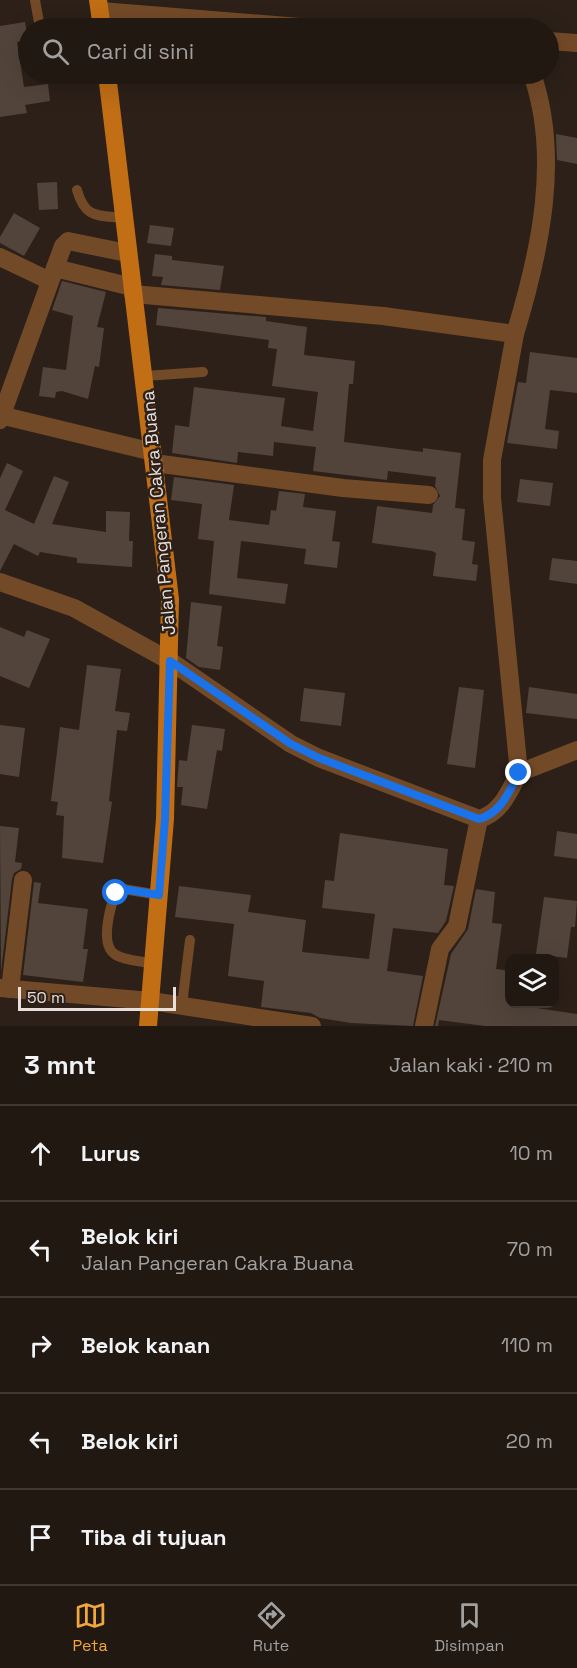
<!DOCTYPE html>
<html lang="id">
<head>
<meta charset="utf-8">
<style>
	:root { --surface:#211812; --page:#29211b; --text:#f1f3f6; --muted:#a2a09f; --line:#3e3732; --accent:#f1a640 }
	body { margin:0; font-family:"Space Grotesk",sans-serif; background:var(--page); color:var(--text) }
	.controls { position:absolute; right:18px; bottom:18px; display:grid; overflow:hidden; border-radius:12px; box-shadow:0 6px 24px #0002 }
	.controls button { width:54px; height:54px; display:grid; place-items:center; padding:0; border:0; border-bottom:2px solid var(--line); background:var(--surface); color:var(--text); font:30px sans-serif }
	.scale { position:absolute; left:18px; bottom:15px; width:158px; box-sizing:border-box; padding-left:6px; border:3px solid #e8dfda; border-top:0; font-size:16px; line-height:21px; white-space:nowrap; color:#e8dfda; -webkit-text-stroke:4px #2c2018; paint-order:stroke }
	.stop { position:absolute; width:18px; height:18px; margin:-14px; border:4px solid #1a73e8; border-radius:50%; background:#fff }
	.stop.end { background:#1a73e8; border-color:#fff; box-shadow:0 2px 6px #0008 }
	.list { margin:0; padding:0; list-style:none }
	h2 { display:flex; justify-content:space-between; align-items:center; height:78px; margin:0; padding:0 24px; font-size:26px }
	h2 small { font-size:20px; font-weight:400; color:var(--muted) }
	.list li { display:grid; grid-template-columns:39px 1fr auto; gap:18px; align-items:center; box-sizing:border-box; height:96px; padding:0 24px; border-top:2px solid var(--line) }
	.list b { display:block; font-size:22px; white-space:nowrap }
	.list p { margin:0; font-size:20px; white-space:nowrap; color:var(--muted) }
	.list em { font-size:20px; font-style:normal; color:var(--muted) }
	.icon { flex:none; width:33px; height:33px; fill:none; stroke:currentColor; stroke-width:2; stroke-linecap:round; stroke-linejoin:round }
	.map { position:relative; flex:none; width:577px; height:1026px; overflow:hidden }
	.search { position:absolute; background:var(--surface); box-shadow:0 6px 24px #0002; left:18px; right:18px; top:18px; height:66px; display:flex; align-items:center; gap:15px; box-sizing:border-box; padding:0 21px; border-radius:33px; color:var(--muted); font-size:22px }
	.sheet { height:558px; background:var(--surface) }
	nav { display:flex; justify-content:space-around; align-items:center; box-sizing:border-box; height:84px; border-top:2px solid var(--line); background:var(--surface); font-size:16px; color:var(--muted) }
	nav a { display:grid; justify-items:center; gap:3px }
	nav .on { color:var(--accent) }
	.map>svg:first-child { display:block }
	.building { fill:#52443b }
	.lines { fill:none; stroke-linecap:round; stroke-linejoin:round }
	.lane { stroke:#734a28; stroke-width:10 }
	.street { stroke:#734a28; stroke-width:18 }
	.primary { stroke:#c16e15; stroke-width:18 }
	.route { stroke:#1a73e8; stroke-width:8 }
	.labels { text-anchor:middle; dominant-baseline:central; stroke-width:5; stroke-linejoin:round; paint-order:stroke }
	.street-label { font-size:18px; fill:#e8dfda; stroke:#2c2018 }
</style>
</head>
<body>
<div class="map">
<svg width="577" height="1026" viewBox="0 0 577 1026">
	<rect width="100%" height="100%" fill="#2c2018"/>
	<g class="building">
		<path d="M 25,22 L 28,40 L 17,42 L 24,87 L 48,84 L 50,101 L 25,105 L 27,113 L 0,117 L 0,26 Z"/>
		<path d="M 556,134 L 577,138 L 577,164 L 557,160 Z"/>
		<path d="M 57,182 L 58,209 L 39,210 L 37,183 Z"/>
		<path d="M 14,213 L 40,228 L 24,256 L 0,243 L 0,237 Z"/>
		<path d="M 150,225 L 174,228 L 171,246 L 147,243 Z"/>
		<path d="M 155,254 L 172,256 L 172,260 L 224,266 L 220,290 L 161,285 L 163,277 L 152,276 Z"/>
		<path d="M 62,281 L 106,292 L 97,327 L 104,328 L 99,367 L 95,366 L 88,399 L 62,391 L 56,392 L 55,398 L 39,396 L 43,367 L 66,370 L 73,316 L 52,310 Z"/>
		<path d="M 158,308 L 266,317 L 266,321 L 307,327 L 304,355 L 355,361 L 353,384 L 349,384 L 344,442 L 423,452 L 423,448 L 461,453 L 455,508 L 465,509 L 462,540 L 475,542 L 472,564 L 478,565 L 476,581 L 433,576 L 436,553 L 432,551 L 372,543 L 377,506 L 432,513 L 433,505 L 440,496 L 435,486 L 436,477 L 388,471 L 387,480 L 313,471 L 316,447 L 274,442 L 273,456 L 238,452 L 237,463 L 172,453 L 175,425 L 189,427 L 194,387 L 285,398 L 281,426 L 313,431 L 318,392 L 272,386 L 277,349 L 268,348 L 269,340 L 156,325 Z"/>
		<path d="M 530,352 L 577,358 L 577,393 L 550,390 L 545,429 L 559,431 L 557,449 L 507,443 L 518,382 L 526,383 Z"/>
		<path d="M 7,463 L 23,471 L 5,510 L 34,524 L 54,476 L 69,482 L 52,524 L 106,532 L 106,511 L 130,512 L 129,541 L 133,541 L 132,567 L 77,563 L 77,558 L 40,552 L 38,556 L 14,544 L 0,571 L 0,478 Z"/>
		<path d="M 174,477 L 234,485 L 229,520 L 269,525 L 271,510 L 276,511 L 279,491 L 305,494 L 303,507 L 336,511 L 332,541 L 340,542 L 337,568 L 304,564 L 306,549 L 241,541 L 237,578 L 288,584 L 285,604 L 209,594 L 214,541 L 198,539 L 202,504 L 171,500 Z"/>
		<path d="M 520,479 L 553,483 L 550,506 L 517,502 Z"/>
		<path d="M 552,558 L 577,561 L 577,584 L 549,580 Z"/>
		<path d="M 191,602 L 222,606 L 217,646 L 223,647 L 220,670 L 199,667 L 186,658 Z"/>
		<path d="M 0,627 L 24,637 L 27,630 L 50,639 L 29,688 L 0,676 Z"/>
		<path d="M 87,665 L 121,669 L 115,711 L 130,713 L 127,731 L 117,730 L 109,801 L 112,802 L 103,863 L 62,858 L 64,816 L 56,815 L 58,802 L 51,801 L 60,727 L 79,730 Z"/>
		<path d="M 459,687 L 484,690 L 475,768 L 447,764 Z"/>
		<path d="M 529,687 L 577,694 L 577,719 L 526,713 Z"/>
		<path d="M 304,688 L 345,693 L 341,726 L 300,721 Z"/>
		<path d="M 0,725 L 25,728 L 19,777 L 0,774 Z"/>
		<path d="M 192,725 L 225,729 L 222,751 L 217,750 L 207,809 L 181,805 L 183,787 L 177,787 L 179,760 L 187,761 Z"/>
		<path d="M 0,826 L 19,828 L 15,862 L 22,863 L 21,869 L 14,873 L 12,879 L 1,972 Z"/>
		<path d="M 557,831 L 577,834 L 577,859 L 554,856 Z"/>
		<path d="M 340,833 L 448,849 L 444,885 L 454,886 L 446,921 L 438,933 L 393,928 L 387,971 L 423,976 L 413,1026 L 351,1023 L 320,1018 L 311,1013 L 261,1007 L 264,981 L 228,976 L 234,924 L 175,917 L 179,886 L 251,895 L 248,912 L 306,920 L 302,952 L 369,959 L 375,914 L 322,908 L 325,880 L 334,881 Z"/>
		<path d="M 34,882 L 41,883 L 38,903 L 88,909 L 83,949 L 88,949 L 83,982 L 23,975 Z"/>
		<path d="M 476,889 L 495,892 L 492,923 L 502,924 L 496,969 L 510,971 L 510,1004 L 577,1014 L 577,1026 L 485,1026 L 439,1020 L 438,1026 L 435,1026 L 451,954 L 468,929 Z"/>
		<path d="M 544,897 L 577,901 L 575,927 L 571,927 L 567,958 L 536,954 Z"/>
	</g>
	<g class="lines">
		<g class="lane">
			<path d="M 35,0 L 40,28"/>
			<path d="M 77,190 C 85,218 96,215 122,218"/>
			<path d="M 145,376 L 203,372"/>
			<path d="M 154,964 C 143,961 125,961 116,955 C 99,946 110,907 116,893 L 123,889 L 159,895"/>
			<path d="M 182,1005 L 190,940"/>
		</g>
		<g class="street">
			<path d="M 101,11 L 312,28"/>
			<path d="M 548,41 L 577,43"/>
			<path d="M 0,257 L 50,281"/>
			<path d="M 55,268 L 132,287"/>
			<path d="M 515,334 C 540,252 561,157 532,74"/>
			<path d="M 0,415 L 153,452"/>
			<path d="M 0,420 L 63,246 L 68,241 L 127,253"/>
			<path d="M 154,463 L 343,488 L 429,495"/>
			<path d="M 0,582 L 74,608 L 170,661 L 291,744 L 319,758 L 479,819 C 501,813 509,792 519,773 L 492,498 L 492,460 L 515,334 L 383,316 L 133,294"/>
			<path d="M 519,773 L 577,750"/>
			<path d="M 0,988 L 151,1001 L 312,1026"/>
			<path d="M 10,989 L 23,880"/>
			<path d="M 424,1026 L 440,949 L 457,926 L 479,819"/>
		</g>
		<g class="primary">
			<path d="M 98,0 L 102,28"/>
			<path d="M 107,74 L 170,599 L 165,819 L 148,1026"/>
		</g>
	</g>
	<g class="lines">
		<path class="route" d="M 116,893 L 123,889 L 159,895 L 165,819 L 170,661 L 291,744 L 319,758 L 479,819 C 501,813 509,792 519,773"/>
	</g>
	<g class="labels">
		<g class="street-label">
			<text transform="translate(158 513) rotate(-95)">Jalan Pangeran Cakra Buana</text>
		</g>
	</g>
</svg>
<div class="controls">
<button><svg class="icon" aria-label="layers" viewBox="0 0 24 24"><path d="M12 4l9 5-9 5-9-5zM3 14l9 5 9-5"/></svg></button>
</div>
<div class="scale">50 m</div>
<div class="stop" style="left:116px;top:893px"></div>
<div class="stop end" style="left:519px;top:773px"></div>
<div class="search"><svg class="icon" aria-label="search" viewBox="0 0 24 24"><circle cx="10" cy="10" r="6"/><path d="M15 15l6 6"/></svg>Cari di sini</div>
</div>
<section class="sheet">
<h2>3 mnt<small>Jalan kaki · 210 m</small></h2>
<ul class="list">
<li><svg class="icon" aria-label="ahead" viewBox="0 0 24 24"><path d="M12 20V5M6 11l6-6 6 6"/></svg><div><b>Lurus</b></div><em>10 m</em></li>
<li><svg class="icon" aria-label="left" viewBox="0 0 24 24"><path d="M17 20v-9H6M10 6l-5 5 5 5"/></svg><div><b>Belok kiri</b><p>Jalan Pangeran Cakra Buana</p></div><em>70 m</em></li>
<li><svg class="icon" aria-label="right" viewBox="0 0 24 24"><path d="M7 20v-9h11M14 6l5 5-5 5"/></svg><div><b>Belok kanan</b></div><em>110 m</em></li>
<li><svg class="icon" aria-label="left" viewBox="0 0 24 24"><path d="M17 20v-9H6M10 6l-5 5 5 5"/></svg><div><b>Belok kiri</b></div><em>20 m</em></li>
<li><svg class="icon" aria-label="arrive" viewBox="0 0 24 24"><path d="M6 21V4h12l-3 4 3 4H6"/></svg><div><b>Tiba di tujuan</b></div></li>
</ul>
</section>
<nav>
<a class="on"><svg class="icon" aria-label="map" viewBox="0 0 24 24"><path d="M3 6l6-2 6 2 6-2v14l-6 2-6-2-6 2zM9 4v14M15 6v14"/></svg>Peta</a>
<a><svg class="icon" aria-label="directions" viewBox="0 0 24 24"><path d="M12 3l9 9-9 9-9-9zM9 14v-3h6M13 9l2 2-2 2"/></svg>Rute</a>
<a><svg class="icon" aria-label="saved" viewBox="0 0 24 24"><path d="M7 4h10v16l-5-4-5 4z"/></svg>Disimpan</a>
</nav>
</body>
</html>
